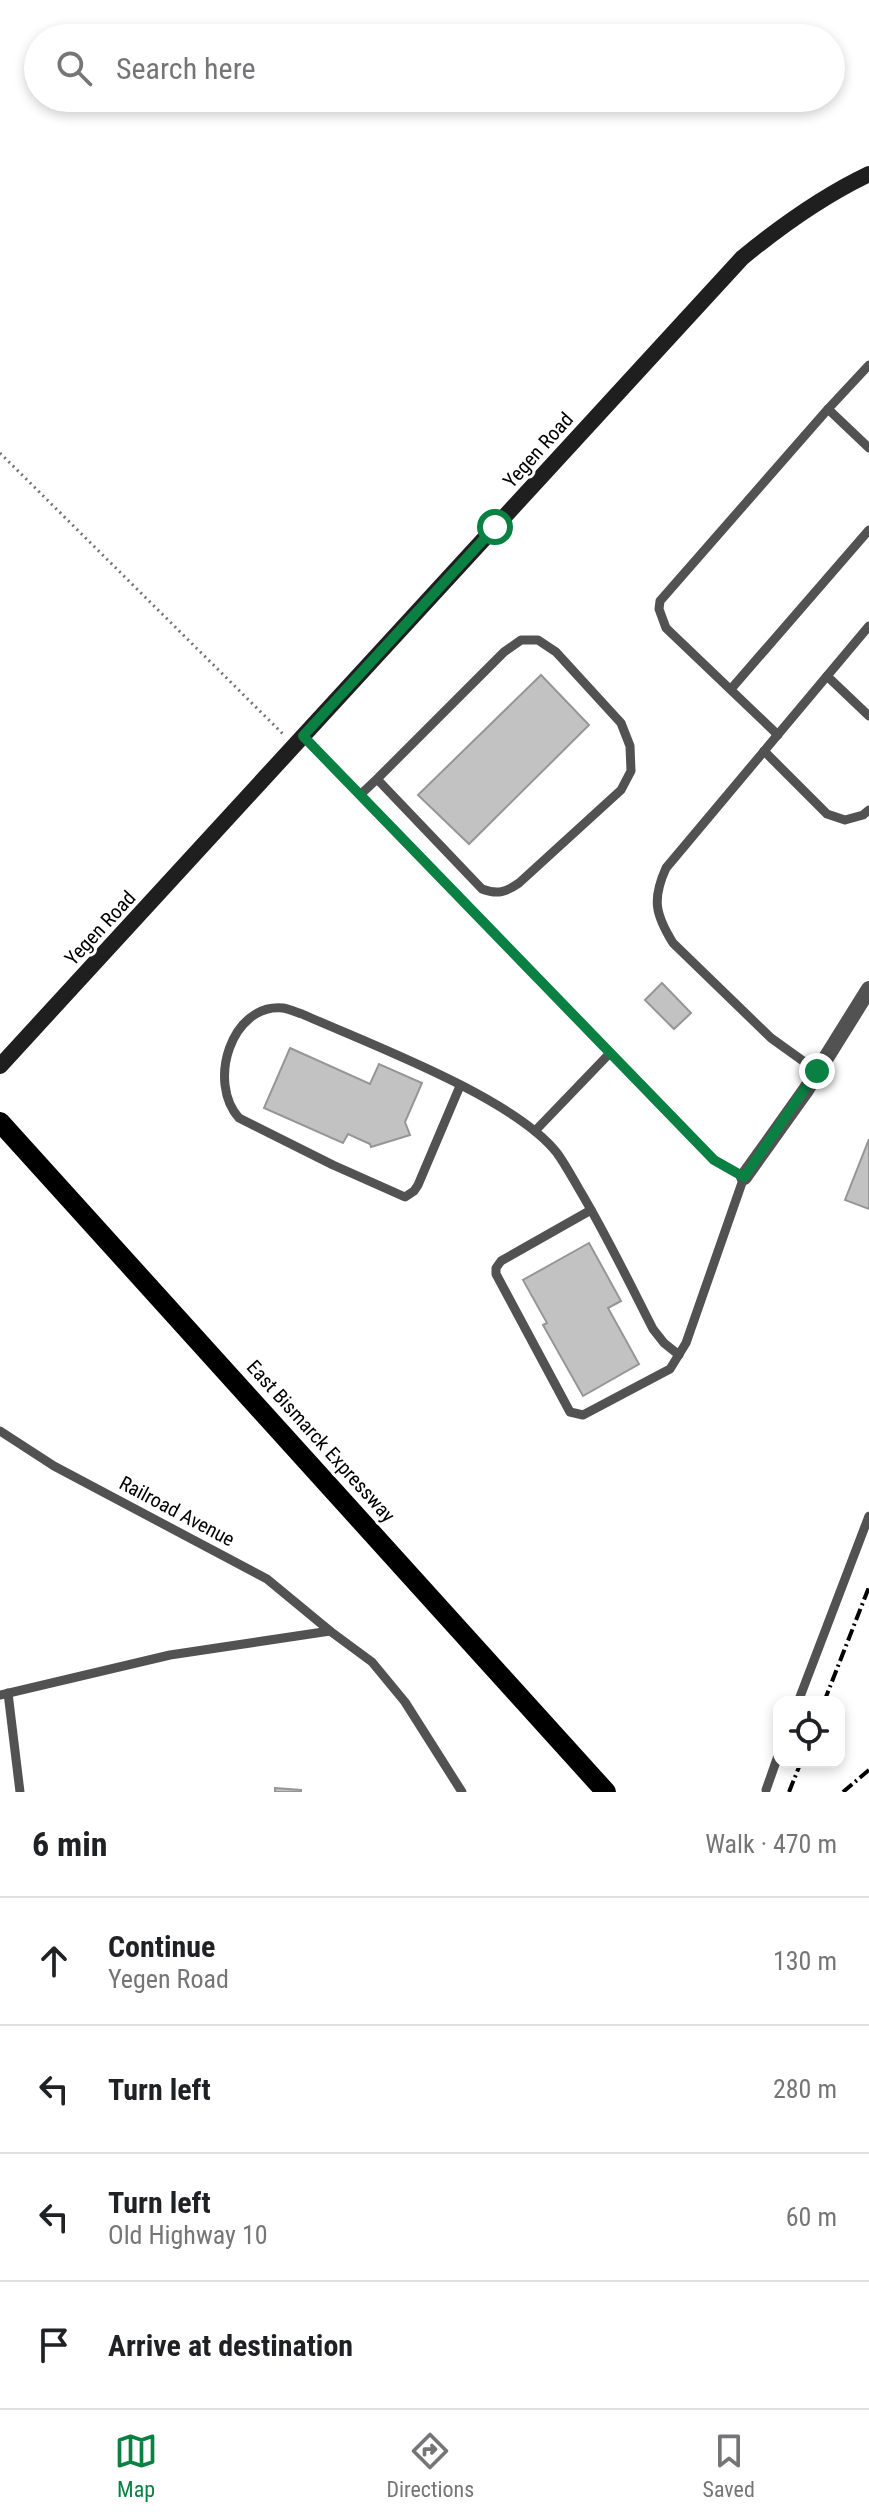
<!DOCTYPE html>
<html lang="en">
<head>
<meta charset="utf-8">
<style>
	:root { --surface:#fff; --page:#f6f6f6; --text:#202124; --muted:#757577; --line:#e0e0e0; --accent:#0b8043 }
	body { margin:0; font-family:"Roboto Condensed",sans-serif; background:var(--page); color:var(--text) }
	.controls { position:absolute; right:24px; bottom:24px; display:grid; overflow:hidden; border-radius:16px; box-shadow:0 4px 12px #0003 }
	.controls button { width:72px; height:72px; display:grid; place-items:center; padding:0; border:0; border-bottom:2px solid var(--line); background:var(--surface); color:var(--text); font:40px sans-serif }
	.stop { position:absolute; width:24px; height:24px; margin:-18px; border:6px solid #0b8043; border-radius:50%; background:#fff }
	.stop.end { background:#0b8043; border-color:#fff; box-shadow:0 2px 8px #0008 }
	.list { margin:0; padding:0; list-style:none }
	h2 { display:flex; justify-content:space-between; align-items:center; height:104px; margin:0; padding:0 32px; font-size:34px }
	h2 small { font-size:26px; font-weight:400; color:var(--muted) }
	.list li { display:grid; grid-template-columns:52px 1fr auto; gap:24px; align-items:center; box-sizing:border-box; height:128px; padding:0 32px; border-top:2px solid var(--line) }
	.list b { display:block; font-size:30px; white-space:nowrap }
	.list p { margin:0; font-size:26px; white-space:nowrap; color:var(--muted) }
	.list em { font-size:26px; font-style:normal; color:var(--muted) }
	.icon { flex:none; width:44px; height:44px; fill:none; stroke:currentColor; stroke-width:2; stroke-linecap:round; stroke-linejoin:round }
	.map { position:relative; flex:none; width:869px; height:1792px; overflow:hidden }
	.search { position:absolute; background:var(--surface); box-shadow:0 4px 12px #0003; left:24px; right:24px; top:24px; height:88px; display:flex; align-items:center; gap:20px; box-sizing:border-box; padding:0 28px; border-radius:44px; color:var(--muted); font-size:30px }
	.sheet { height:616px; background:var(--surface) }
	nav { display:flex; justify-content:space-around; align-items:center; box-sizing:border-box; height:112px; border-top:2px solid var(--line); background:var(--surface); font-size:22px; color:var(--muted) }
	nav a { display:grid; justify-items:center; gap:4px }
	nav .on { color:var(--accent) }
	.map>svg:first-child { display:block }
	.building { fill:#c2c2c2; stroke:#969696; stroke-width:2 }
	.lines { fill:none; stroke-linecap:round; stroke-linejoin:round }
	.path { stroke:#747474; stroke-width:3; stroke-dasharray:2 4; stroke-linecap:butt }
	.lane { stroke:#525252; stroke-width:9 }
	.street { stroke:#525252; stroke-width:16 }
	.secondary { stroke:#1f1f1f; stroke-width:16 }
	.primary { stroke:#000; stroke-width:20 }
	.rail { stroke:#000; stroke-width:4; stroke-dasharray:12 4 2 4; stroke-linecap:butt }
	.route { stroke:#0b8043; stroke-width:10 }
	.labels { text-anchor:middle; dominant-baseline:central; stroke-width:6; stroke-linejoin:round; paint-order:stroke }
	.street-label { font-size:20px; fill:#000; stroke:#fff }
</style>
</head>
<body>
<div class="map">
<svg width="869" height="1792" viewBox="0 0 869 1792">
	<rect width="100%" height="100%" fill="#fff"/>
	<g class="building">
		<path d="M 541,675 L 589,725 L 469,844 L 418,795 Z"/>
		<path d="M 662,983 L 691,1013 L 674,1029 L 645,1000 Z"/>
		<path d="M 290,1048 L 370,1084 L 379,1064 L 422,1083 L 405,1122 L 410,1135 L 371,1147 L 370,1144 L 348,1134 L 343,1143 L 264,1108 Z"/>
		<path d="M 869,1139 L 869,1209 L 845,1200 Z"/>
		<path d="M 589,1243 L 621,1301 L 608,1308 L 639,1364 L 583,1396 L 543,1325 L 547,1323 L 523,1280 Z"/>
		<path d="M 275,1788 L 301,1790 L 301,1792 L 275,1792 Z"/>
	</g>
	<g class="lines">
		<path class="path" d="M 0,453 L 284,735"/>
		<g class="lane">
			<path d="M 869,365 L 828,409 L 869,448"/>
			<path d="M 827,676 L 869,716"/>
			<path d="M 731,689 L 869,530"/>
			<path d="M 778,735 L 666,628 L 659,609 L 660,601 L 828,409"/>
			<path d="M 303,736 L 714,1160 L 744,1177 L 686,1343 L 670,1369 L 583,1415 L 570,1412 L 496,1274 L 496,1268 L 501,1261 L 591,1210"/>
			<path d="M 764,751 L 827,814 L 845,820 L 863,815 L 869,810"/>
			<path d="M 360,795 L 377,779 L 504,652 L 521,640 L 538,640 L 556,652 L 621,723 L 630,746 L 631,771 L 621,790 L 519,883 C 506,892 498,895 482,889 L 377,779"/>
			<path d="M 817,1071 L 771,1038 L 673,943 C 655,914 652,899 666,868 L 869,626"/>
			<path d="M 460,1086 L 418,1185 L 414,1191 L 405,1197 L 333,1165 L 239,1118 C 207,1083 231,1003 283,1008 C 289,1009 296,1012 302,1014 C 369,1044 513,1097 557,1153 C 565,1164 572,1177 579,1189 C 606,1234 629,1282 653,1329 L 664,1343 L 679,1355"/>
			<path d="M 535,1131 L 610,1053"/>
			<path d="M 0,1431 L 54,1466 L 267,1579 L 330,1631"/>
			<path d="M 8,1693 L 20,1792"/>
			<path d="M 0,1695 L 170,1655 L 330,1631 L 372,1662 L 405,1702 L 462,1792"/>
			<path d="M 798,1702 L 869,1516"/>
			<path d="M 766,1790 L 779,1753"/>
		</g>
		<path class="street" d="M 744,1177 L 806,1090 L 869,989"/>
		<path class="secondary" d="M 0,1066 L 742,258 C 782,225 823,196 869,174"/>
		<path class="primary" d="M 0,1122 L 606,1792"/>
		<g class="rail">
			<path d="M 824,1702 L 869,1587"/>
			<path d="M 789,1792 L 801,1762"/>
			<path d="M 843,1792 L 869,1770"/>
		</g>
	</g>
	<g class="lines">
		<path class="route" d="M 495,527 L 303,736 L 714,1160 L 744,1177 L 817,1071"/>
	</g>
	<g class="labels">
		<g class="street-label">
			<text transform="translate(538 450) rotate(-48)">Yegen Road</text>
			<text transform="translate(100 928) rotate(-47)">Yegen Road</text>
			<text transform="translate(321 1441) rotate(48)">East Bismarck Expressway</text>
			<text transform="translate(177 1511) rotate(28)">Railroad Avenue</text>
		</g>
	</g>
</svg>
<div class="controls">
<button><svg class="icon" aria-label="locate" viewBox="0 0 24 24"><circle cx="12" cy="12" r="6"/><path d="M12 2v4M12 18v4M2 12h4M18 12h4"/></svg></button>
</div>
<div class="stop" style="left:495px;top:527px"></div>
<div class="stop end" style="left:817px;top:1071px"></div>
<div class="search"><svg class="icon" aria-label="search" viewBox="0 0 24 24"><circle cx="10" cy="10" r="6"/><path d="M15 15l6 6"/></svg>Search here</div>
</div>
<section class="sheet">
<h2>6 min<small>Walk · 470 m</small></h2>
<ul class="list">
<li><svg class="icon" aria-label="ahead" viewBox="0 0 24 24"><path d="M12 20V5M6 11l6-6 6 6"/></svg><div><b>Continue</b><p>Yegen Road</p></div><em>130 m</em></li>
<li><svg class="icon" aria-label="left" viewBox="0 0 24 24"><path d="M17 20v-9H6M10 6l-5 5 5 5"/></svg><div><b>Turn left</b></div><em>280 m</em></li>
<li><svg class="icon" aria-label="left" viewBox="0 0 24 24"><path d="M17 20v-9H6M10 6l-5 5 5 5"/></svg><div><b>Turn left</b><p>Old Highway 10</p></div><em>60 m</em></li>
<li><svg class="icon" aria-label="arrive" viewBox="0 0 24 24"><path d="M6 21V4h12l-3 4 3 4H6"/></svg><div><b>Arrive at destination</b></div></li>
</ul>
</section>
<nav>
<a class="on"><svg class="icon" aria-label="map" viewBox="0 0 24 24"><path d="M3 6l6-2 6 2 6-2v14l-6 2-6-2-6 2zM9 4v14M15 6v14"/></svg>Map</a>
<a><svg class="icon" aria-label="directions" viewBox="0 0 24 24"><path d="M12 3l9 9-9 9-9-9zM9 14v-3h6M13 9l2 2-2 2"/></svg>Directions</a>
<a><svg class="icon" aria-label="saved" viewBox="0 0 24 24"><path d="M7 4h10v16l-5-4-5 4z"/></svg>Saved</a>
</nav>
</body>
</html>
